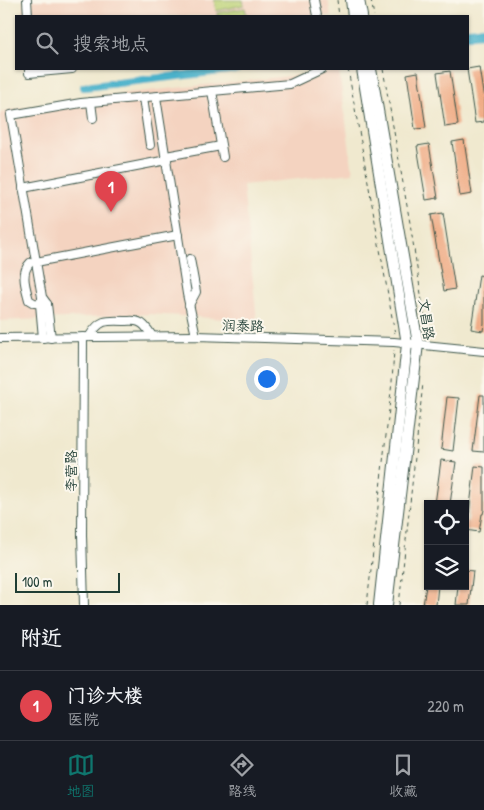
<!DOCTYPE html>
<html lang="zh">
<head>
<meta charset="utf-8">
<style>
	:root { --surface:#171b24; --page:#242831; --text:#f1f3f6; --muted:#9ea1a6; --line:#363941; --accent:#0f766e }
	body { margin:0; font-family:"Patrick Hand","LXGW WenKai TC",sans-serif; background:var(--page); color:var(--text) }
	.controls { position:absolute; right:15px; bottom:15px; display:grid; overflow:hidden; border-radius:0px; box-shadow:0 1px 4px #0004 }
	.controls button { width:45px; height:45px; display:grid; place-items:center; padding:0; border:0; border-bottom:1px solid var(--line); background:var(--surface); color:var(--text); font:25px sans-serif }
	.scale { position:absolute; left:15px; bottom:12px; width:105px; box-sizing:border-box; padding-left:5px; border:2px solid #1f3d34; border-top:0; font-size:14px; line-height:18px; white-space:nowrap; color:#1f3d34; -webkit-text-stroke:4px #fbf7ec; paint-order:stroke }
	.you { position:absolute; left:266px; top:378px; width:18px; height:18px; margin:-12px; border:4px solid #fff; border-radius:50%; background:#1a73e8; box-shadow:0 0 0 8px #1a73e833 }
	.badge { display:grid; place-items:center; width:32px; height:32px; border-radius:50%; background:var(--accent); color:#fff; font-size:16px; font-weight:700 }
	.pin { position:absolute; translate:-50% -41px; filter:drop-shadow(0 1px 2px #0008) }
	.pin::after { content:''; position:absolute; top:26px; width:18px; height:15px; background:inherit; clip-path:polygon(0 0,100% 0,50% 100%) }
	.list { margin:0; padding:0; list-style:none }
	h2 { display:flex; justify-content:space-between; align-items:center; height:65px; margin:0; padding:0 20px; font-size:21px }
	h2 small { font-size:16px; font-weight:400; color:var(--muted) }
	.list li { display:grid; grid-template-columns:32px 1fr auto; gap:15px; align-items:center; box-sizing:border-box; height:70px; padding:0 20px; border-top:1px solid var(--line) }
	.list b { display:block; font-size:19px; white-space:nowrap }
	.list p { margin:0; font-size:16px; white-space:nowrap; color:var(--muted) }
	.list em { font-size:16px; font-style:normal; color:var(--muted) }
	.icon { flex:none; width:28px; height:28px; fill:none; stroke:currentColor; stroke-width:2; stroke-linecap:round; stroke-linejoin:round }
	.map { position:relative; flex:none; width:484px; height:605px; overflow:hidden }
	.search { position:absolute; background:var(--surface); box-shadow:0 1px 4px #0004; left:15px; right:15px; top:15px; height:55px; display:flex; align-items:center; gap:12px; box-sizing:border-box; padding:0 18px; border-radius:0px; color:var(--muted); font-size:19px }
	.sheet { height:135px; background:var(--surface) }
	nav { display:flex; justify-content:space-around; align-items:center; box-sizing:border-box; height:70px; border-top:1px solid var(--line); background:var(--surface); font-size:14px; color:var(--muted) }
	nav a { display:grid; justify-items:center; gap:2px }
	nav .on { color:var(--accent) }
	.map>svg:first-child { display:block }
	.built { fill:#f4d3c0 }
	.green { fill:#bcd175; stroke:#6e8754 }
	.lines { fill:none; stroke-linecap:round; stroke-linejoin:round }
	.canal { stroke:#4cb2cb; stroke-width:8 }
	.river { stroke:#4cb2cb; stroke-width:12 }
	.building { fill:#efa880 }
	.minor-casing { stroke:#3e574b; stroke-width:10 }
	.major-casing { stroke:#3e574b; stroke-width:12 }
	.path { stroke:#3e574b; stroke-width:1; stroke-dasharray:4 4; stroke-linecap:butt }
	.minor { stroke:#fff; stroke-width:8 }
	.major { stroke:#fff; stroke-width:10 }
	.labels { text-anchor:middle; dominant-baseline:central; stroke-width:4; stroke-linejoin:round; paint-order:stroke }
	.street-label { font-size:14px; fill:#1f3d34; stroke:#fbf7ec }
</style>
</head>
<body>
<div class="map">
<svg width="484" height="605" viewBox="0 0 484 605">
	<rect width="100%" height="100%" fill="#fbf7ec"/>
	<filter id="ink" filterUnits="userSpaceOnUse"><feTurbulence type="fractalNoise" baseFrequency=".02" numOctaves="2"/><feDisplacementMap in="SourceGraphic" scale="10" xChannelSelector="R" yChannelSelector="G"/><feConvolveMatrix kernelMatrix="1 2 1 2 8 2 1 2 1" color-interpolation-filters="sRGB"/></filter>
	<filter id="wash" filterUnits="userSpaceOnUse"><feTurbulence type="fractalNoise" baseFrequency=".0096" numOctaves="4" result="noise"/><feDisplacementMap in="SourceGraphic" scale="20" xChannelSelector="R" yChannelSelector="G"/><feGaussianBlur stdDeviation="1.12" result="paint"/><feColorMatrix in="noise" values="0 0 0 0 0 0 0 0 0 0 0 0 0 0 0 0 0 1.4 0 .05"/><feComposite in="paint" operator="in"/></filter>
	<g filter="url(#wash)">
		<rect width="100%" height="100%" fill="#f0e9cf"/>
		<g class="built">
			<path d="M 23,0 L 328,0 L 331,16 L 23,16 Z"/>
			<path d="M 339,71 L 353,173 L 243,185 L 257,321 L 151,314 L 0,321 L 0,112 L 70,99 Z"/>
		</g>
		<g class="green">
			<path d="M 214,0 L 243,0 L 244,5 L 216,11 Z"/>
			<path d="M 245,8 L 247,16 L 217,16 L 217,13 Z"/>
		</g>
		<g class="lines">
			<path class="canal" d="M 84,87 L 237,69"/>
			<path class="river" d="M 468,33 L 484,32"/>
		</g>
		<g id="blocks">
			<g class="building">
				<path d="M 479,67 L 484,100 L 484,122 L 475,123 L 467,69 Z"/>
				<path d="M 450,71 L 458,125 L 445,127 L 437,73 Z"/>
				<path d="M 418,72 L 426,128 L 415,129 L 407,74 Z"/>
				<path d="M 464,140 L 472,194 L 460,196 L 452,142 Z"/>
				<path d="M 429,144 L 438,198 L 426,200 L 417,146 Z"/>
				<path d="M 443,213 L 455,289 L 444,291 L 431,215 Z"/>
				<path d="M 479,275 L 484,276 L 484,323 L 483,331 L 471,329 Z"/>
				<path d="M 480,395 L 484,395 L 484,452 L 473,451 Z"/>
				<path d="M 447,397 L 459,398 L 453,451 L 441,449 Z"/>
				<path d="M 441,460 L 456,462 L 450,504 L 435,504 Z"/>
				<path d="M 475,466 L 484,467 L 484,510 L 483,514 L 482,514 L 479,532 L 465,530 L 465,521 L 468,522 Z"/>
				<path d="M 465,570 L 473,571 L 469,605 L 456,605 L 458,586 L 465,586 Z"/>
				<path d="M 426,586 L 438,586 L 436,605 L 423,605 Z"/>
			</g>
		</g>
	</g>
	<g filter="url(#ink)">
		<use href="#blocks" fill-opacity="0" stroke="#3e574b" stroke-width="1"/>
		<g class="lines">
			<g class="minor-casing">
				<g id="minor">
					<path d="M 27,0 L 28,16"/>
					<path d="M 314,0 L 317,16"/>
					<path d="M 29,69 L 29,73 L 72,69"/>
					<path d="M 212,91 L 223,157"/>
					<path d="M 156,97 L 187,294 L 196,336"/>
					<path d="M 143,98 L 150,145"/>
					<path d="M 91,102 L 93,118"/>
					<path d="M 166,156 L 221,146"/>
					<path d="M 23,188 L 167,160"/>
					<path d="M 36,262 L 178,235"/>
					<path d="M 30,263 C 20,273 26,288 29,300 L 34,303 L 47,304"/>
					<path d="M 41,301 L 40,304 L 43,338"/>
					<path d="M 189,305 L 196,292 L 190,259"/>
					<path d="M 83,337 L 82,535 L 84,605"/>
					<path d="M 89,337 C 100,319 106,320 126,321 C 130,321 135,320 139,322 C 145,324 149,331 152,336"/>
					<path d="M 0,338 L 196,336 L 394,342 L 484,351"/>
					<path d="M 51,338 L 47,304 L 42,297 L 11,115 L 81,103 L 290,84 L 322,69"/>
				</g>
			</g>
			<g class="major-casing">
				<g id="major">
					<path d="M 351,0 L 353,16"/>
					<path d="M 359,0 L 362,16"/>
					<path d="M 362,69 L 407,344 L 379,605"/>
					<path d="M 371,69 L 418,344 L 387,605"/>
				</g>
			</g>
			<g class="path">
				<path d="M 337,0 L 339,16"/>
				<path d="M 371,0 L 374,16"/>
				<path d="M 348,69 L 395,334"/>
				<path d="M 383,69 L 410,223 L 425,320 L 426,337"/>
				<path d="M 367,605 L 392,382 L 394,350"/>
				<path d="M 399,605 L 423,383"/>
			</g>
			<use href="#minor" class="minor"/>
			<use href="#major" class="major"/>
		</g>
	</g>
	<g class="labels">
		<g class="street-label">
			<text transform="translate(427 319) rotate(82)">文昌路</text>
			<text transform="translate(243 325) rotate(2)">润泰路</text>
			<text transform="translate(70 471) rotate(-90)">李营路</text>
		</g>
	</g>
</svg>
<div class="controls">
<button><svg class="icon" aria-label="locate" viewBox="0 0 24 24"><circle cx="12" cy="12" r="6"/><path d="M12 2v4M12 18v4M2 12h4M18 12h4"/></svg></button>
<button><svg class="icon" aria-label="layers" viewBox="0 0 24 24"><path d="M12 4l9 5-9 5-9-5zM3 14l9 5 9-5"/></svg></button>
</div>
<div class="scale">100 m</div>
<div class="you"></div>
<div class="pin badge" style="left:111px;top:212px;background:#e0444e">1</div>
<div class="search"><svg class="icon" aria-label="search" viewBox="0 0 24 24"><circle cx="10" cy="10" r="6"/><path d="M15 15l6 6"/></svg>搜索地点</div>
</div>
<section class="sheet">
<h2>附近<small></small></h2>
<ul class="list">
<li><span class="badge" style="background:#e0444e">1</span><div><b>门诊大楼</b><p>医院</p></div><em>220 m</em></li>
</ul>
</section>
<nav>
<a class="on"><svg class="icon" aria-label="map" viewBox="0 0 24 24"><path d="M3 6l6-2 6 2 6-2v14l-6 2-6-2-6 2zM9 4v14M15 6v14"/></svg>地图</a>
<a><svg class="icon" aria-label="directions" viewBox="0 0 24 24"><path d="M12 3l9 9-9 9-9-9zM9 14v-3h6M13 9l2 2-2 2"/></svg>路线</a>
<a><svg class="icon" aria-label="saved" viewBox="0 0 24 24"><path d="M7 4h10v16l-5-4-5 4z"/></svg>收藏</a>
</nav>
</body>
</html>
